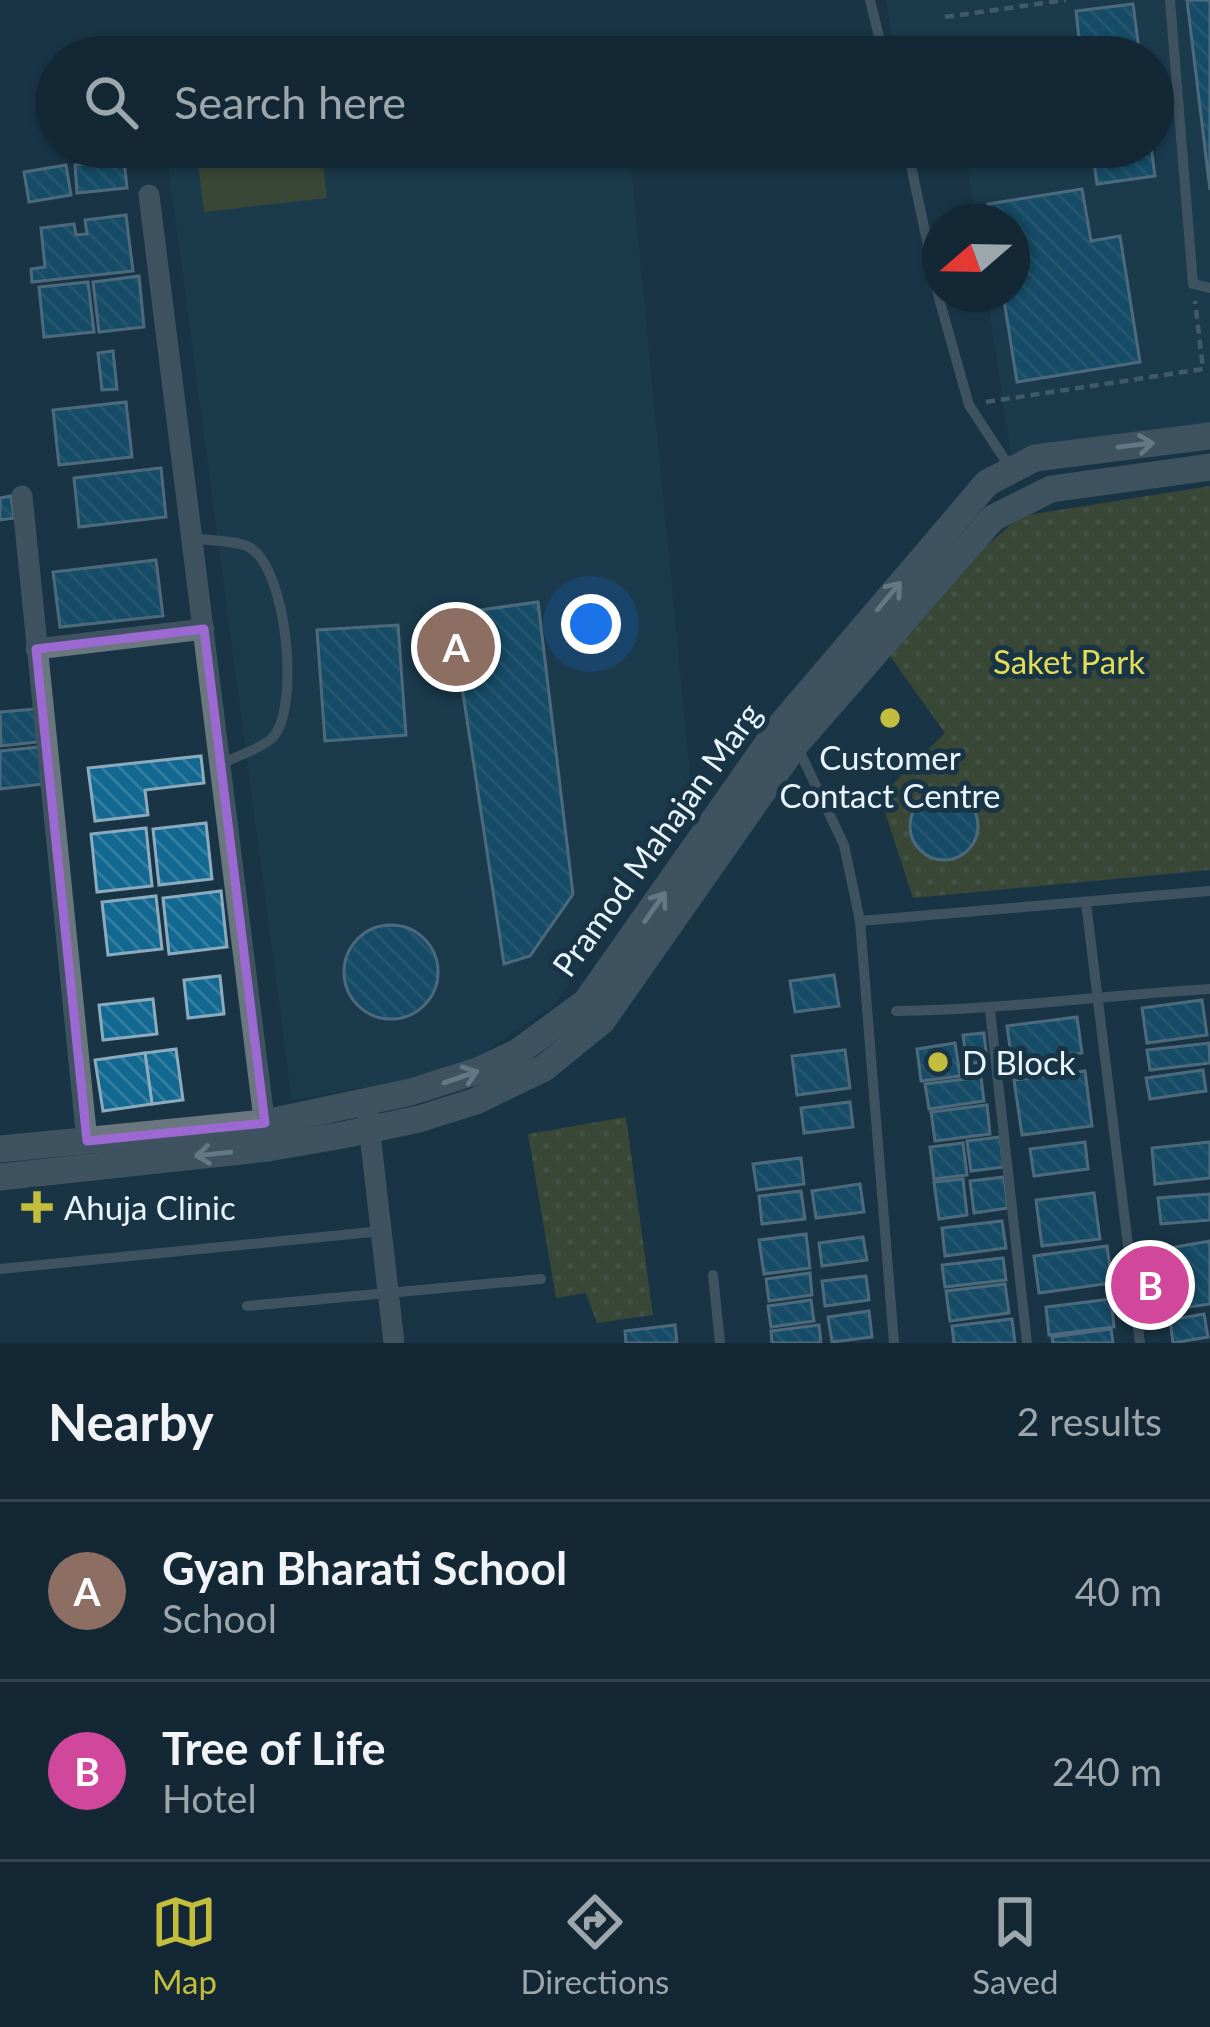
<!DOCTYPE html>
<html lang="en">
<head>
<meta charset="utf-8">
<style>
	:root { --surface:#132834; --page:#203440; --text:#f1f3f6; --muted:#9da6ac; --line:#32444f; --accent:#c3bd3e }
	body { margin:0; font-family:Lato,sans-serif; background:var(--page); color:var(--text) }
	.compass { position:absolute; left:922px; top:204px; width:108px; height:108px; border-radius:50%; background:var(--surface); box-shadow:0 3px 9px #0004; rotate:250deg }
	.you { position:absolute; left:591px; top:624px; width:42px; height:42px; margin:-30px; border:9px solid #fff; border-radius:50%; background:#1a73e8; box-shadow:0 0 0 18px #1a73e833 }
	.badge { display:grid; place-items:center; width:78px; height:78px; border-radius:50%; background:var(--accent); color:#fff; font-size:39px; font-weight:700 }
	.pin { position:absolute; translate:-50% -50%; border:6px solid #fff; box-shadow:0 3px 12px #0006 }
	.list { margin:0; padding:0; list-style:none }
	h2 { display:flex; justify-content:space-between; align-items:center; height:156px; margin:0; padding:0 48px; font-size:51px }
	h2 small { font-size:39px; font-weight:400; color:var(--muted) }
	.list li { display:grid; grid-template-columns:78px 1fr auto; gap:36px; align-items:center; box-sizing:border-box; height:180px; padding:0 48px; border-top:3px solid var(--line) }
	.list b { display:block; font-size:45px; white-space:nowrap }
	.list p { margin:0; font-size:39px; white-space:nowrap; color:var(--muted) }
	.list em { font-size:39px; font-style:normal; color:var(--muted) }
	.icon { flex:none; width:66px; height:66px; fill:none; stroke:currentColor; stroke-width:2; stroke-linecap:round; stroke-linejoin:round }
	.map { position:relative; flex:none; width:1210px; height:1343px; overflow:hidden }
	.search { position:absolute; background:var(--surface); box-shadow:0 3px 9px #0004; left:36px; right:36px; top:36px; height:132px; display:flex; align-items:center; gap:30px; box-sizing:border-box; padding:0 42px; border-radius:66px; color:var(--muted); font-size:45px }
	.sheet { height:516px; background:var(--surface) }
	nav { display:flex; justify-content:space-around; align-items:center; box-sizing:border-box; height:168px; border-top:3px solid var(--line); background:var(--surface); font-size:33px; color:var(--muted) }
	nav a { display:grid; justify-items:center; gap:6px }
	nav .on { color:var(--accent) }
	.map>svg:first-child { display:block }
	.built { fill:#1e4255 }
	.green { fill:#5f5d26 }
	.park { fill:url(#park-dots) }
	.building { fill:url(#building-back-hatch); stroke:#8cabbe; stroke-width:3 }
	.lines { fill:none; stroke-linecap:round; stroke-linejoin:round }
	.path { stroke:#728794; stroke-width:4.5; stroke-dasharray:9 6; stroke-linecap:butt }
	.service { stroke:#6a777f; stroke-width:10 }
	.minor { stroke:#6a777f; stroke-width:21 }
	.tertiary { stroke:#6a777f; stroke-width:27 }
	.oneway { stroke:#bcc9d2 }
	.marked { fill:none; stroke:#9c68d2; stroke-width:9; stroke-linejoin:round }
	.poi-dot { fill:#c3bd3e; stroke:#193545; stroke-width:4.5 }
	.labels { text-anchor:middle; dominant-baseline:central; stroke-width:10; stroke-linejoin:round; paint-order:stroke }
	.park-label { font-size:33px; fill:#e4dd57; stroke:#193545 }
	.poi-label { font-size:33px; fill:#e8f5fe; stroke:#193545; text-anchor:start }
	.street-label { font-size:33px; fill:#e8f5fe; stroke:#193545 }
</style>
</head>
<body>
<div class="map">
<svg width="1210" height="1343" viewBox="0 0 1210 1343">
	<defs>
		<pattern id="park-dots" width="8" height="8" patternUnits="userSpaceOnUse" patternTransform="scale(3)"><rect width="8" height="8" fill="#5f5d26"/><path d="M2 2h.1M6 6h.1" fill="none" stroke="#767547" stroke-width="1.8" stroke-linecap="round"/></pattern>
		<pattern id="building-back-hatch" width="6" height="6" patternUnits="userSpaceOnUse" patternTransform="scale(3)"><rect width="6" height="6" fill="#126890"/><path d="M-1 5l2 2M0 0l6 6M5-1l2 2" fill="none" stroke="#347ea1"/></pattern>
	</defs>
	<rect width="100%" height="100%" fill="#193545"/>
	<g class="built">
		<path d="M 886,0 L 1210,0 L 1210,423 L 1053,443 L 1011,454 L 987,294 L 1012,294 L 1012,222 L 976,222 L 965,147 L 1153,147 L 1153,57 L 896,57 Z"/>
		<path d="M 166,147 L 629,147 L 692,795 L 555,1004 L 476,1058 L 402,1081 L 292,1100 Z"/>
	</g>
	<path class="green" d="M 196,147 L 321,147 L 327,198 L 204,212 Z"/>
	<g class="park">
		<path d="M 1210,486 L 1210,870 L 913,898 L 880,797 L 945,733 L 885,649 L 946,581 L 1021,516 Z"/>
		<path d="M 626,1117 L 653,1315 L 597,1323 L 586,1293 L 556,1298 L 528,1134 Z"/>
	</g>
	<g class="building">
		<path d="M 1187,0 L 1210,0 L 1210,190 Z"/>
		<path d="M 1133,4 L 1140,57 L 1081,57 L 1076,11 Z"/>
		<path d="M 1092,147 L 1151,147 L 1155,176 L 1097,184 Z"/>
		<path d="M 124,160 L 127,188 L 77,193 L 75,165 Z"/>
		<path d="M 66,165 L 71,195 L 29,202 L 24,172 Z"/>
		<path d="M 1082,189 L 1091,241 L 1120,236 L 1140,362 L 1017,382 L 1003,294 L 1012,294 L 1012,222 L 991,222 L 988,204 Z"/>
		<path d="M 126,215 L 133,271 L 32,282 L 31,269 L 45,267 L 41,228 L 74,224 L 76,235 L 87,234 L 85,220 Z"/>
		<path d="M 139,276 L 144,327 L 99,332 L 93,282 Z"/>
		<path d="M 88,282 L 94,332 L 44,337 L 39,287 Z"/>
		<path d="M 113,351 L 117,389 L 102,390 L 98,353 Z"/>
		<path d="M 126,402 L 132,457 L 59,465 L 53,410 Z"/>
		<path d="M 161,468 L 166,517 L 79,527 L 74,478 Z"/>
		<path d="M 11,496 L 14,518 L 0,520 L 0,498 Z"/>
		<path d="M 156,560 L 163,616 L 60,627 L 53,572 Z"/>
		<path d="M 538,602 L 573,894 L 530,956 L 504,964 L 451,614 Z"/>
		<path d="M 398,625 L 406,735 L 325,741 L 317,630 Z"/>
		<path d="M 35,709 L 38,742 L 1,746 L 0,712 Z"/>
		<path d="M 39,747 L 44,784 L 0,789 L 0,751 Z"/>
		<path d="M 201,756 L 204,783 L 145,790 L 148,815 L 95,821 L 88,768 Z"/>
		<circle cx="944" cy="826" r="34"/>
		<path d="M 206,823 L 212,879 L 159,885 L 153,829 Z"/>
		<path d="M 146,828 L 152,886 L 97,892 L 91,834 Z"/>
		<path d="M 221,891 L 227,947 L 169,954 L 163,898 Z"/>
		<path d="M 156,896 L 162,949 L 108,955 L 102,902 Z"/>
		<circle cx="391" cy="972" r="47"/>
		<path d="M 834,975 L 839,1006 L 795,1012 L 790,981 Z"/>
		<path d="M 220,976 L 224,1014 L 188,1018 L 184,980 Z"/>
		<path d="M 153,999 L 157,1034 L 103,1040 L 99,1005 Z"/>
		<path d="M 1202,1000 L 1207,1035 L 1147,1043 L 1142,1008 Z"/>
		<path d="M 1077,1017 L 1082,1053 L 1012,1062 L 1007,1026 Z"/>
		<path d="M 984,1033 L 987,1061 L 967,1064 L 963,1035 Z"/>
		<path d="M 955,1043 L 960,1076 L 921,1081 L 917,1049 Z"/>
		<path d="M 1209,1043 L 1210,1063 L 1150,1070 L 1147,1050 Z"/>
		<path d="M 176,1049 L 183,1100 L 152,1104 L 145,1053 Z"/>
		<path d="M 845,1050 L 850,1088 L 797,1095 L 792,1056 Z"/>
		<path d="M 145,1053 L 152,1104 L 103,1111 L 95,1060 Z"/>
		<path d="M 1203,1070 L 1206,1091 L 1150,1099 L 1146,1078 Z"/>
		<path d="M 1085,1071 L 1092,1126 L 1022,1135 L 1014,1080 Z"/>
		<path d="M 981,1077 L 984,1101 L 929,1109 L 925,1084 Z"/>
		<path d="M 850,1102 L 853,1127 L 804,1133 L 801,1108 Z"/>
		<path d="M 987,1105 L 990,1134 L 935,1141 L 931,1112 Z"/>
		<path d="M 1000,1137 L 1004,1167 L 971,1171 L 967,1141 Z"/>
		<path d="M 1085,1142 L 1088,1169 L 1034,1176 L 1030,1149 Z"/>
		<path d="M 1210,1142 L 1210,1178 L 1155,1184 L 1152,1148 Z"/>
		<path d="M 963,1143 L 967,1175 L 934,1179 L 930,1147 Z"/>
		<path d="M 801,1158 L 804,1184 L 757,1190 L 753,1164 Z"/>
		<path d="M 1004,1177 L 1008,1208 L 974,1213 L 970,1181 Z"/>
		<path d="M 963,1179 L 967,1215 L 939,1219 L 934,1182 Z"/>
		<path d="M 860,1184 L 864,1212 L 816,1218 L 812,1191 Z"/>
		<path d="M 801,1191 L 805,1219 L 762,1224 L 759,1196 Z"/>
		<path d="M 1094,1193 L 1100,1239 L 1042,1246 L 1036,1200 Z"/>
		<path d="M 1210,1194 L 1210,1220 L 1161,1224 L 1158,1198 Z"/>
		<path d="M 1002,1221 L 1006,1248 L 945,1256 L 942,1228 Z"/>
		<path d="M 806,1234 L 810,1268 L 764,1274 L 759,1240 Z"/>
		<path d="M 863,1237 L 867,1260 L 822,1266 L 819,1243 Z"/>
		<path d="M 1210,1241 L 1210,1304 L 1168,1310 L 1158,1250 Z"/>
		<path d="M 1107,1246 L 1112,1283 L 1039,1293 L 1034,1256 Z"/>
		<path d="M 1003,1258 L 1006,1280 L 945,1287 L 942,1265 Z"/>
		<path d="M 810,1273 L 812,1295 L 769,1301 L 766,1279 Z"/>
		<path d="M 866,1276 L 869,1300 L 825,1306 L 822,1281 Z"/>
		<path d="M 1005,1284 L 1009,1313 L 950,1321 L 946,1291 Z"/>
		<path d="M 1111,1299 L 1114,1327 L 1049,1335 L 1046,1307 Z"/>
		<path d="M 811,1300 L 814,1321 L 771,1327 L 768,1306 Z"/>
		<path d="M 869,1311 L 872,1337 L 832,1342 L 828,1317 Z"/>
		<path d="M 1204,1314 L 1208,1337 L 1173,1343 L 1170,1320 Z"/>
		<path d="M 1012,1319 L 1015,1343 L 954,1343 L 952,1326 Z"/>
		<path d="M 675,1325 L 677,1343 L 626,1343 L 625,1331 Z"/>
		<path d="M 819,1325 L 821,1343 L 772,1343 L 771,1331 Z"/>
		<path d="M 1111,1329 L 1113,1343 L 1053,1343 L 1052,1337 Z"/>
	</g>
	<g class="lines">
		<g class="path">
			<path d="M 945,17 L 1066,0"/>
			<path d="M 986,402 L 1203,369 L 1195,301"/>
		</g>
		<g class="service">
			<path d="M 870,0 L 884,57"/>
			<path d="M 1170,0 L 1193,284 L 1210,288"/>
			<path d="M 907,147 L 940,302 L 969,405 L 1009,466"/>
			<path d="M 193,538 C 209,541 235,540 249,547 C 288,568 301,714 271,739 C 258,750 235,757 220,764"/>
			<path d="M 798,748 L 844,845 L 860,921 L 894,1343"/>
			<path d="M 1086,903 L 1140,1343"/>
			<path d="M 860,921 L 1210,891"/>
			<path d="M 990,1010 L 1027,1343"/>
			<path d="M 896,1011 C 1002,1010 1105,995 1210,989"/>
			<path d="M 0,1269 L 382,1231"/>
			<path d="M 713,1275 L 720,1343"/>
			<path d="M 247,1306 L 541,1279"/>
		</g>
		<g class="minor">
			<path d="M 149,195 L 266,1135"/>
			<path d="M 22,496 L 87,1141"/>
			<path d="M 36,649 L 204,629"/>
			<path d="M 368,1117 L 394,1343"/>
		</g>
		<g class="tertiary">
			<path d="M 0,1149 L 265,1123 L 411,1092 L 480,1070 L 518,1052 L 586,1002 L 780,726 L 987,483 L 1035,458 L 1210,436"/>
			<path d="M 0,1177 L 268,1148 L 343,1135 L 419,1119 L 476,1101 L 544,1068 L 602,1021 L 796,744 L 993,518 L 1051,489 L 1210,467"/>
		</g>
	</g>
	<defs><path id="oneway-shaft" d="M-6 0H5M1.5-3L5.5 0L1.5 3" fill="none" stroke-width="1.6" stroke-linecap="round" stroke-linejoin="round" transform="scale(3)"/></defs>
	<g class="oneway">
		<use href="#oneway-shaft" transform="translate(1136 445) rotate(-7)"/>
		<use href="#oneway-shaft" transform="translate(889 596) rotate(-50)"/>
		<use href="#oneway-shaft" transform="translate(655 907) rotate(-55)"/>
		<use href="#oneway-shaft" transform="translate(461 1077) rotate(-19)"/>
		<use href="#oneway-shaft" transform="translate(213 1154) rotate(174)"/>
	</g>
	<path d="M0 0H1210V1343H0ZM 204,629 L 265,1123 L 87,1141 L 36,649 Z" fill="#193545" fill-opacity=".55" fill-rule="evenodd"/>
	<path class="marked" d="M 204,629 L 265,1123 L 87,1141 L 36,649 Z"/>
	<g class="poi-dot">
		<circle cx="890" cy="718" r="12"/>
		<circle cx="938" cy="1062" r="12"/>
		<path d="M31 1189h12v12h12v12h-12v12h-12v-12h-12v-12h12z"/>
	</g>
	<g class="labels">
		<g class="park-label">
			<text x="1069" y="661">Saket Park</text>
		</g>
		<g class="poi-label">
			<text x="890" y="757" text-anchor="middle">Customer<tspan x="890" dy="38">Contact Centre</tspan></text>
			<text x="962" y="1062">D Block</text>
			<text x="64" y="1207">Ahuja Clinic</text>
		</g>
		<g class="street-label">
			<text transform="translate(656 839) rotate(-54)">Pramod Mahajan Marg</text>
		</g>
	</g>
</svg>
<svg class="compass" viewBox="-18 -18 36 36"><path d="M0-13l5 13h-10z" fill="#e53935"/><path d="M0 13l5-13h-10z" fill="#9da6ac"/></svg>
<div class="you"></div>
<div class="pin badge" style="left:456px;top:647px;background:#8d6e63">A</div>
<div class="pin badge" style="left:1150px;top:1285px;background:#d1479c">B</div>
<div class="search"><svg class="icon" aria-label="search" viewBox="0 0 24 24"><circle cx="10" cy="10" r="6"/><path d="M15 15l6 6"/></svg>Search here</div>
</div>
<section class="sheet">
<h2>Nearby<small>2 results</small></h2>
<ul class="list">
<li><span class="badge" style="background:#8d6e63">A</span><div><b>Gyan Bharati School</b><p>School</p></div><em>40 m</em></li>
<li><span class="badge" style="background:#d1479c">B</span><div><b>Tree of Life</b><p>Hotel</p></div><em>240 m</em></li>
</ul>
</section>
<nav>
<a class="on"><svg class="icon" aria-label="map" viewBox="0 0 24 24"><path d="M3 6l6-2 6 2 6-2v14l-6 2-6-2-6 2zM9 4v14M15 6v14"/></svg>Map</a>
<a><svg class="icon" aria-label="directions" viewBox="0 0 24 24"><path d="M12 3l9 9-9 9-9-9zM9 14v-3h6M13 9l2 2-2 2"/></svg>Directions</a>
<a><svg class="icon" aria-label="saved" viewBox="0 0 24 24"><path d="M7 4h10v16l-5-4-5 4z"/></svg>Saved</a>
</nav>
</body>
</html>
